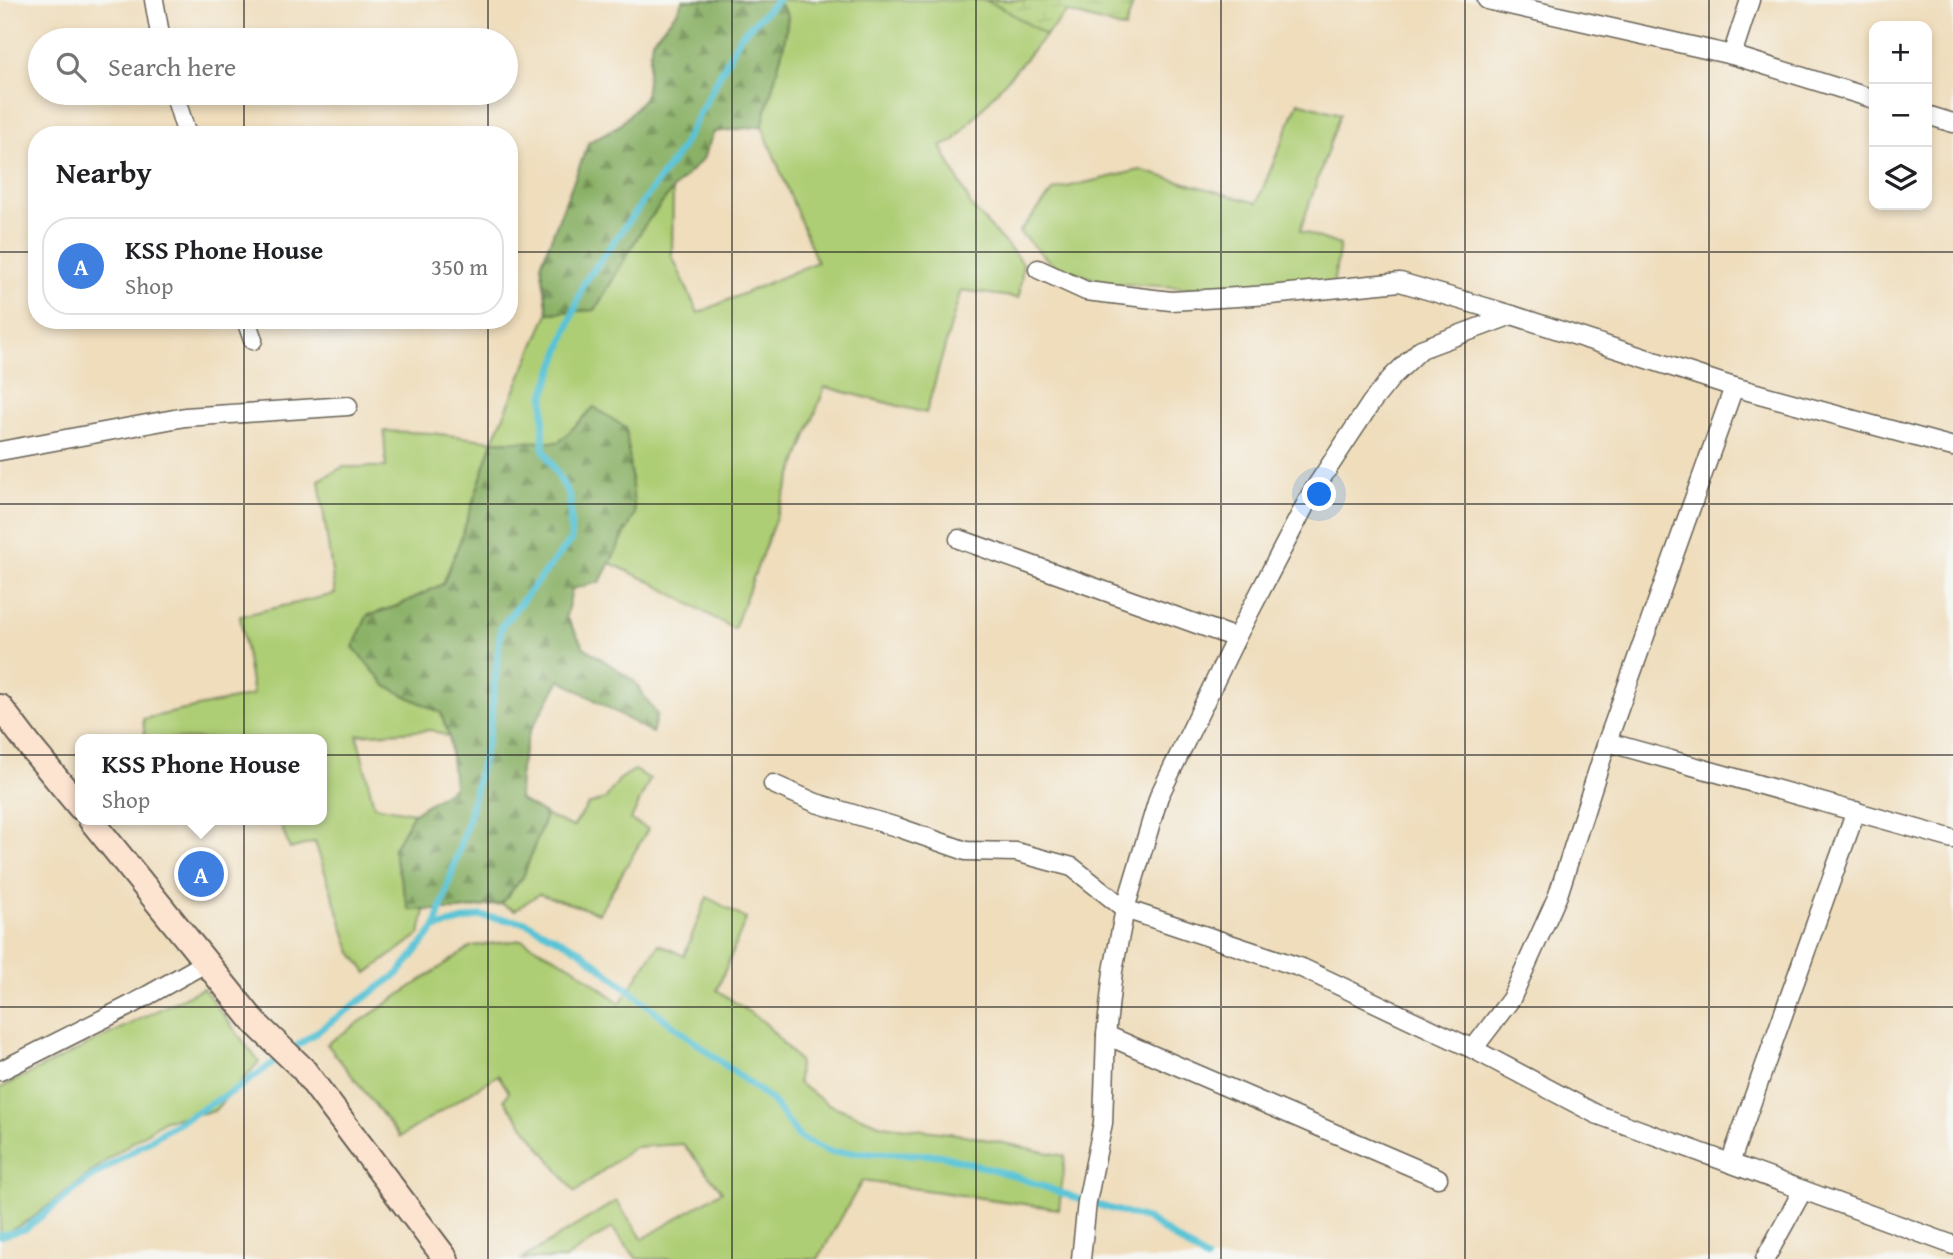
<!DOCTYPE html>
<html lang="en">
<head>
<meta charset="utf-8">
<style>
	:root { --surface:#fff; --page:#f2f2f2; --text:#202124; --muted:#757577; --line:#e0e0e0; --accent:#d1495b }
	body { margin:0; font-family:"Gentium Book Plus",serif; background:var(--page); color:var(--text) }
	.controls { position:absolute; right:21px; top:21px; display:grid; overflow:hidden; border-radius:14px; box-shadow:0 4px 10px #0003 }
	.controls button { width:63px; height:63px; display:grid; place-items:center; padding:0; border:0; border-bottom:2px solid var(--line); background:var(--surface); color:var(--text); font:35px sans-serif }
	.you { position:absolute; left:1320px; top:495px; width:24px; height:24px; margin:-18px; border:5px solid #fff; border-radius:50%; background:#1a73e8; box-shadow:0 0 0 10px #1a73e833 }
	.badge { display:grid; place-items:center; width:46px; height:46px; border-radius:50%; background:var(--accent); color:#fff; font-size:23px; font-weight:700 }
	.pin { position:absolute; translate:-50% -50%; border:4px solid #fff; box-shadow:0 2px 7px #0006 }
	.popup { position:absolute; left:75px; top:734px; width:252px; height:91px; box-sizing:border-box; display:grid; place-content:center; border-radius:14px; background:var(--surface); filter:drop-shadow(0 2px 5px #0005); font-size:23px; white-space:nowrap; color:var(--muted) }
	.popup b { font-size:26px; color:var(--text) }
	.popup::after { content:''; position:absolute; left:50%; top:100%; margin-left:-14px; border:14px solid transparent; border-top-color:var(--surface) }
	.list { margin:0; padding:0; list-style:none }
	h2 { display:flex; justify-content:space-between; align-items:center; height:91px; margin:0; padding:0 28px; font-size:30px }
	h2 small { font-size:23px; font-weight:400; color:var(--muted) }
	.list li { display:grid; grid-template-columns:46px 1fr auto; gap:21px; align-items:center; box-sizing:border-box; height:98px; margin:0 14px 14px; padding:0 14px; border:2px solid var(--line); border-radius:28px }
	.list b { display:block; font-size:26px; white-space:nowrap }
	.list p { margin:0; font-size:23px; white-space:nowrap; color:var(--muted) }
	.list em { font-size:23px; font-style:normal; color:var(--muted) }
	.icon { flex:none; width:38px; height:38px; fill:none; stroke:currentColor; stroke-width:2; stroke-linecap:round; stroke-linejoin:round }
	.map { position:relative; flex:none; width:1953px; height:1259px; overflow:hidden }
	.search { position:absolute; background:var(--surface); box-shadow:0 4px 10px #0003; left:28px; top:28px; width:490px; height:77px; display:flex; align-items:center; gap:18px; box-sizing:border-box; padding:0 24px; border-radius:38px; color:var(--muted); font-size:26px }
	.panel { position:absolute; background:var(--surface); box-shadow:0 4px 10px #0003; left:28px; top:126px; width:490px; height:203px; border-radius:28px }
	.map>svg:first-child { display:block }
	.grass { fill:#aece75; stroke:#657548; stroke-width:2 }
	.forest { fill:url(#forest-firs); stroke:#536641; stroke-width:2 }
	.wetland { fill:url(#wetland-marsh); stroke:#657548; stroke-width:2 }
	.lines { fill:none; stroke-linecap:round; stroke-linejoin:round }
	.stream { stroke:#59c3d5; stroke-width:7 }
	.street-casing { stroke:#666054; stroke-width:21 }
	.secondary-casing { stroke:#666054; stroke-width:28 }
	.street { stroke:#fff; stroke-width:18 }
	.secondary { stroke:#fde4d1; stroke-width:24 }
	.grid { fill:none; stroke:#1c1c1c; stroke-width:2; stroke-opacity:0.55 }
</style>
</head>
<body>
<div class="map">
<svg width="1953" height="1259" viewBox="0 0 1953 1259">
	<defs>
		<pattern id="forest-firs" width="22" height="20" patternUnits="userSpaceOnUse" patternTransform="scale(1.75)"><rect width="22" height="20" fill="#8ab166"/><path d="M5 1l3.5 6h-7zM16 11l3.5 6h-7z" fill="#708f53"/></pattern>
		<pattern id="wetland-marsh" width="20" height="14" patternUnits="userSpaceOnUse" patternTransform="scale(1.75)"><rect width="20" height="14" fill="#aece75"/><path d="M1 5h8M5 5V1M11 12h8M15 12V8" fill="none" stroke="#95b065"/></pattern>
	</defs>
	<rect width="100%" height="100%" fill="#f6f6f2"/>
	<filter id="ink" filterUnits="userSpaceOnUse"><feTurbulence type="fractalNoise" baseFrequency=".0143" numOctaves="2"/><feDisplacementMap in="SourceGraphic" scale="14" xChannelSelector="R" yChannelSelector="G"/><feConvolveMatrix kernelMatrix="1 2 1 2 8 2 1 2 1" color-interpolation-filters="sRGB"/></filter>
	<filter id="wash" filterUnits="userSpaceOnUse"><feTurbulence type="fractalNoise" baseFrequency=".00686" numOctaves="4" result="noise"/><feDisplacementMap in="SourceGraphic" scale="28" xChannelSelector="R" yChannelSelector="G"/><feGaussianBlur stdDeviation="1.57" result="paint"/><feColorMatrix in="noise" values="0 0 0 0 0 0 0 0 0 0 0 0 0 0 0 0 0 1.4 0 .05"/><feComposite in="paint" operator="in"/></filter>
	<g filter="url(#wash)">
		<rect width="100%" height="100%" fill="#efddbc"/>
		<g class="grass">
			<path d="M 777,0 L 985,0 L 999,6 L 1046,35 L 953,142 L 941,146 L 972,207 L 1023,263 L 1019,298 L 961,290 L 926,413 L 825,387 L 734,629 L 651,582 L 610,563 L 635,514 L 559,442 L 493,442 L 460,541 L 443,584 L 397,606 L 367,616 L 386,686 L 442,713 L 449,737 L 432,730 L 357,735 L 374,806 L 414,813 L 393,850 L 409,910 L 425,910 L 420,934 L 367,973 L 351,951 L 315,842 L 290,849 L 279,820 L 322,820 L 322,739 L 145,739 L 143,719 L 253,695 L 240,616 L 335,594 L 319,480 L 343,467 L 386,467 L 384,431 L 432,433 L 493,441 L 548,313 L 595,310 L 644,226 L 673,189 L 672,256 L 698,313 L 817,262 L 762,126 L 784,44 L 788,16 Z"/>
			<path d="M 1298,102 L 1340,114 L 1300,231 L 1340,245 L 1331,296 L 1106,283 L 1053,265 L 1019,232 L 1054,190 L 1140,170 L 1257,203 Z"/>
			<path d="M 634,770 L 650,779 L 631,820 L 648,829 L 599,913 L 539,894 L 515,910 L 501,904 L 523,877 L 546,815 L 573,827 L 588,805 L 605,799 L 619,780 Z"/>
			<path d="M 707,897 L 746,919 L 717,990 L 765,1023 L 799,1061 L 798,1083 L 828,1104 L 882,1125 L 965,1135 L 1065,1156 L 1059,1209 L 862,1181 L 818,1259 L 637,1259 L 612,1228 L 565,1259 L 522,1259 L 616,1201 L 643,1239 L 722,1191 L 683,1144 L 634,1147 L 575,1192 L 504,1100 L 509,1092 L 498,1075 L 400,1137 L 327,1044 L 472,946 L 522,940 L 572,966 L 620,1003 L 659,944 L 684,956 Z"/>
			<path d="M 203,988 L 259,1062 L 214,1111 L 165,1120 L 111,1157 L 30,1220 L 0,1236 L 0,1088 Z"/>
		</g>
		<g class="forest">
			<path d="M 683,0 L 777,0 L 788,16 L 784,44 L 762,126 L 714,132 L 703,159 L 673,189 L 644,226 L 595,310 L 548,313 L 541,264 L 589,142 L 620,125 L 645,97 L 652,40 L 676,13 Z"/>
			<path d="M 594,407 L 626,428 L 635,514 L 600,582 L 572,589 L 566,617 L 584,647 L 634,681 L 657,715 L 652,733 L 560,680 L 529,733 L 520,769 L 519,799 L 546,815 L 523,877 L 501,904 L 459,910 L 409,910 L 393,850 L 414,813 L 454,787 L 449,737 L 441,713 L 386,686 L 353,647 L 367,616 L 397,606 L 443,584 L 460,541 L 493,441 L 559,442 Z"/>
		</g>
		<path class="wetland" d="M 985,0 L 1134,0 L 1125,29 L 1067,12 L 1046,35 L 999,6 Z"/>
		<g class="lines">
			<g class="stream">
				<path d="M 435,928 L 479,916 L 525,922 L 578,949 L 670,1023 L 771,1100 L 800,1138 L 830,1152 L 940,1155 L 1008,1174 L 1087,1202 L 1147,1219 L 1206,1259"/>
				<path d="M 0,1236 L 25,1229 L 87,1180 L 164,1131 L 238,1088 L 398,974 L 435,928 L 467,824 L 489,733 L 501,627 L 571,540 L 570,497 L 543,448 L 544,395 L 584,283 L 679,152 L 741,35 L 778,0"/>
			</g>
		</g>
	</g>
	<g filter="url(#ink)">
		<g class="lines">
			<g class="street-casing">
				<g id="street">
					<path d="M 154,0 L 161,40"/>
					<path d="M 1487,0 L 1732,55 L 1874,99"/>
					<path d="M 1732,55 L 1750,0"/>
					<path d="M 174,93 L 187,135"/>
					<path d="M 1927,115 L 1953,123"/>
					<path d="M 1038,269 L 1086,291 L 1171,301 L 1270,295 L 1400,282 L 1512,315 L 1734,387 L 1953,447"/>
					<path d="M 246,320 L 253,340"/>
					<path d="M 0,451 L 185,417 L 348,406"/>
					<path d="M 959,539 L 1236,638"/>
					<path d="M 1607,742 L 1953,839"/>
					<path d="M 773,784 L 816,803 L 900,828 L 966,851 L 1016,852 L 1072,867 L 1125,909 L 1302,968 L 1473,1049 L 1596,1114 L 1953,1245"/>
					<path d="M 1106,1035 L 1438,1178"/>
					<path d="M 1473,1049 L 1511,999 L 1558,895 L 1607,742 L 1734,387"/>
					<path d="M 0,1071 L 127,1007 L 207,962"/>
					<path d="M 1730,1163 L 1856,811"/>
					<path d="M 1081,1259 L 1087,1202 L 1103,1123 L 1106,1035 L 1113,971 L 1125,909 L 1159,796 L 1236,638 L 1311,494 L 1371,403 L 1392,377 L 1421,349 L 1512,315"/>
					<path d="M 1765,1259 L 1803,1190"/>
				</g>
			</g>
			<g class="secondary-casing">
				<g id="secondary">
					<path d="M 0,707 L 32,749 L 80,807"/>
					<path d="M 91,820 L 255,1023 L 303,1069 L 446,1259"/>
				</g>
			</g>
			<use href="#street" class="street"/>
			<use href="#secondary" class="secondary"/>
		</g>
	</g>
	<path class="grid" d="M 244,0 L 244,40M 488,0 L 488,40M 732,0 L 732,1259M 976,0 L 976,1259M 1221,0 L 1221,1259M 1465,0 L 1465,1259M 1709,0 L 1709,1259M 244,93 L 244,135M 488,93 L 488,135M 0,252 L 37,252M 509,252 L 1953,252M 244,320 L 244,1259M 488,320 L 488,1259M 0,504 L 1953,504M 0,755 L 1953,755M 0,1007 L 1953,1007"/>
</svg>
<div class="controls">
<button>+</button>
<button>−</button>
<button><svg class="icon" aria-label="layers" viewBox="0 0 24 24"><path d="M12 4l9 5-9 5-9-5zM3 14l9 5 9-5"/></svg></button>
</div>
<div class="you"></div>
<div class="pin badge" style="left:201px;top:874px;background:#3f7fe0">A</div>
<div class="popup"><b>KSS Phone House</b>Shop</div>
<div class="search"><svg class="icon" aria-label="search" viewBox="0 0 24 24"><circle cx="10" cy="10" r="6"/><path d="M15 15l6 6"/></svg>Search here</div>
<section class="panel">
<h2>Nearby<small></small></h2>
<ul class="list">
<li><span class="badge" style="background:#3f7fe0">A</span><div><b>KSS Phone House</b><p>Shop</p></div><em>350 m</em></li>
</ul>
</section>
</div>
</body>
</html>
